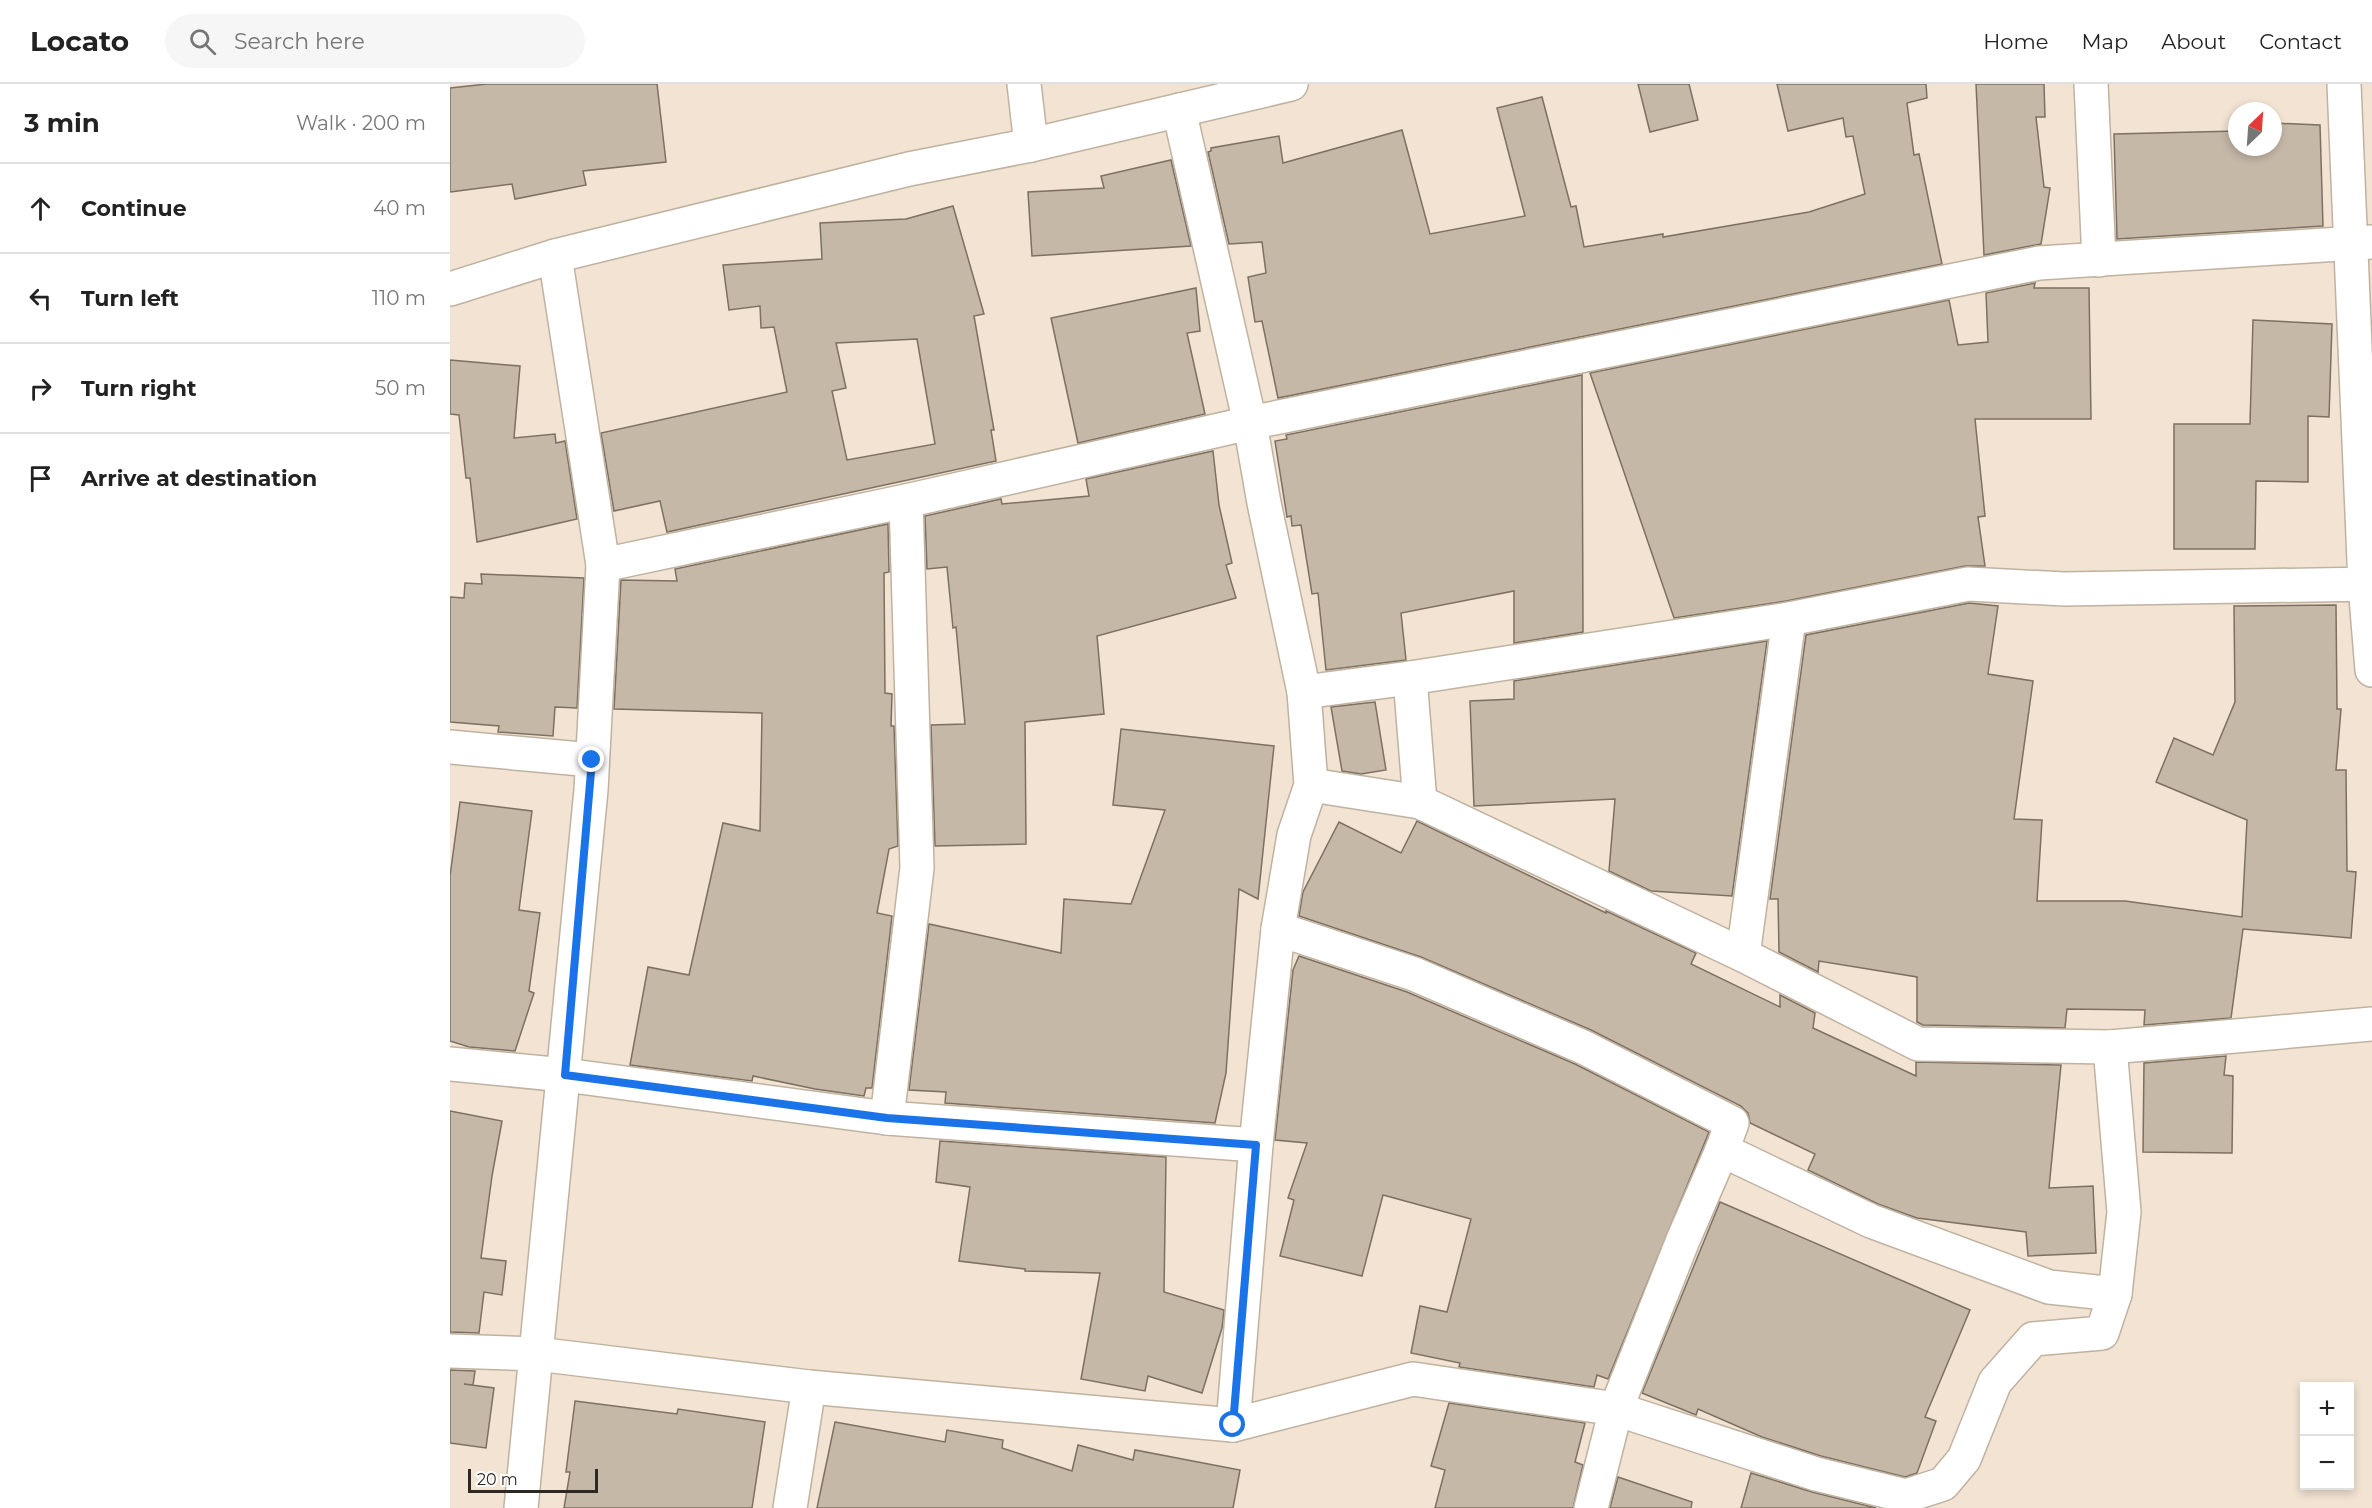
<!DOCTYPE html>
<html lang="en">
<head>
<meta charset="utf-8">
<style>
	:root { --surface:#fff; --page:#f6f6f6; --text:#222; --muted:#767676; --line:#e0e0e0 }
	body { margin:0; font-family:Montserrat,sans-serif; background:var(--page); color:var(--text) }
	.controls { position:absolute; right:18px; bottom:18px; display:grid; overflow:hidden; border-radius:0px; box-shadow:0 3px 9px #0003 }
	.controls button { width:54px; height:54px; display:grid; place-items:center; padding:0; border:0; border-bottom:2px solid var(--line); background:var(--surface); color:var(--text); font:30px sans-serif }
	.compass { position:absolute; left:1778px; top:18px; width:54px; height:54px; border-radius:50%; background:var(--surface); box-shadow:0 3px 9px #0003; rotate:25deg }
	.scale { position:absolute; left:18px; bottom:15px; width:130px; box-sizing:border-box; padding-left:6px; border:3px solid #2d2821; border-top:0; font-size:16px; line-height:21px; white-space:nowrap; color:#2d2821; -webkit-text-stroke:4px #fff; paint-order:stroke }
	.stop { position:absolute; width:18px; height:18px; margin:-14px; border:4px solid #1a73e8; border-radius:50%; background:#fff }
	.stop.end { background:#1a73e8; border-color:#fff; box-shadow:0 2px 6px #0008 }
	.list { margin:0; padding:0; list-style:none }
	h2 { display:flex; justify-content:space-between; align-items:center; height:78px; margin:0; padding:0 24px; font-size:26px }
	h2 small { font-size:20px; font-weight:400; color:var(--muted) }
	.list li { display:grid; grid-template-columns:39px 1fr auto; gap:18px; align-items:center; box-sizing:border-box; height:90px; padding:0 24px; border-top:2px solid var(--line) }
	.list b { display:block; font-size:22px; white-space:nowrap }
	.list em { font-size:20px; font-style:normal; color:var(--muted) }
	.icon { flex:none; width:33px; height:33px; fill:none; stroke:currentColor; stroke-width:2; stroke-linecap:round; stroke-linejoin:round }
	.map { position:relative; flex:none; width:1922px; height:1424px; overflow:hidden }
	header { display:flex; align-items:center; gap:36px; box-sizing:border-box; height:84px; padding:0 30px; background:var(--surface); border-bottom:2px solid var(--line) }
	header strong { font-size:28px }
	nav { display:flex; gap:33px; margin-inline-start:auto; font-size:21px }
	.search { width:420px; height:54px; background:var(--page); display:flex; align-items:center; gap:15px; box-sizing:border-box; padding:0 21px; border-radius:33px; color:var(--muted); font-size:22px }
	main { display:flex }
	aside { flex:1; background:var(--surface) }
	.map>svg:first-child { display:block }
	.building { fill:#c6b8a7; stroke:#7d7060; stroke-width:1.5; fill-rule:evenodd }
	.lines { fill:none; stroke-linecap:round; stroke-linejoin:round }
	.street-casing { stroke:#c0b2a1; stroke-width:36 }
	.street { stroke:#fff; stroke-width:33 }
	.route { stroke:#1a73e8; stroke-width:8 }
</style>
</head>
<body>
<header>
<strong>Locato</strong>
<div class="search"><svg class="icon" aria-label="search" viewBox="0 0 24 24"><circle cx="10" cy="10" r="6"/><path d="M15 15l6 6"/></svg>Search here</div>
<nav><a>Home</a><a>Map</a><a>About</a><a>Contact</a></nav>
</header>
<main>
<aside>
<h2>3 min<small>Walk · 200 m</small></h2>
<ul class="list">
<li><svg class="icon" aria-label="ahead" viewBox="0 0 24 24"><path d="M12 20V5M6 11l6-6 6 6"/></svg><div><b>Continue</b></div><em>40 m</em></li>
<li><svg class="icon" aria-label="left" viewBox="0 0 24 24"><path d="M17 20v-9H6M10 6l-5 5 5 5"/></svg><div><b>Turn left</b></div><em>110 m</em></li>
<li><svg class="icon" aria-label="right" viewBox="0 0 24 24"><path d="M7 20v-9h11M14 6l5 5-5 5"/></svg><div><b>Turn right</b></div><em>50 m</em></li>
<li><svg class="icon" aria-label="arrive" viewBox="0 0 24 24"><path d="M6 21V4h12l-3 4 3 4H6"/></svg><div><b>Arrive at destination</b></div></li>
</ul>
</aside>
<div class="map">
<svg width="1922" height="1424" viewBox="0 0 1922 1424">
	<rect width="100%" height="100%" fill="#f2e3d2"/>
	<g class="building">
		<path d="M 37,0 L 207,0 L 216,78 L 133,87 L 136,101 L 65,115 L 62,100 L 0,108 L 0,4 Z"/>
		<path d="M 1188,0 L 1239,0 L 1248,36 L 1200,48 Z"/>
		<path d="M 1327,0 L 1476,0 L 1477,14 L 1457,19 L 1464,71 L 1469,70 L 1492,180 L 828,314 L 812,237 L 805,238 L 798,193 L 816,189 L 812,158 L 779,160 L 758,68 L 761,67 L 761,64 L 829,52 L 833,79 L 952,46 L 980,150 L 1075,132 L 1047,24 L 1092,13 L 1121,123 L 1126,122 L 1134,163 L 1213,150 L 1213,153 L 1359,128 L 1415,110 L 1403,52 L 1396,53 L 1393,34 L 1338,47 Z"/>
		<path d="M 1526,0 L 1594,0 L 1595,33 L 1586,33 L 1594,103 L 1600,104 L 1591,160 L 1534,171 Z"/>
		<path d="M 1823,39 L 1870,41 L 1873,142 L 1667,155 L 1664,50 L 1787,47 L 1787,63 L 1823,63 Z"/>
		<path d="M 721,76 L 741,162 L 582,172 L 578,108 L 654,104 L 651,92 Z"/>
		<path d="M 503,122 L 534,230 L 524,232 L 544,346 L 541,346 L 546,377 L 217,448 L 210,417 L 164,427 L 151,349 L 337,308 L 324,243 L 311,244 L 310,222 L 279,226 L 273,181 L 372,175 L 370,139 L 456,135 ZM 467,255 L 485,360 L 397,376 L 382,307 L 396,304 L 386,259 Z"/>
		<path d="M 1585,199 L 1584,204 L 1639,204 L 1641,335 L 1525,335 L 1535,432 L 1528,433 L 1535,482 L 1515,482 L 1336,517 L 1224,534 L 1140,289 L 1499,216 L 1508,261 L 1538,258 L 1536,209 Z"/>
		<path d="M 746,204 L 750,247 L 737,249 L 755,330 L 628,359 L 601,234 Z"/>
		<path d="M 1803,236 L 1882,240 L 1879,333 L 1858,332 L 1858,398 L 1806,397 L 1805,465 L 1724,465 L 1724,340 L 1800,340 Z"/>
		<path d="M 0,276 L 70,282 L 64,354 L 105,350 L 106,359 L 115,357 L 127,435 L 27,458 L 20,394 L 16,394 L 9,331 L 0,330 Z"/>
		<path d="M 1132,291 L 1133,548 L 1064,559 L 1064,507 L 951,529 L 956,576 L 876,586 L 868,509 L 862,510 L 851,441 L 842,442 L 841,432 L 837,433 L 825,357 L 837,355 L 836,351 Z"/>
		<path d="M 763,367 L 769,421 L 782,479 L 776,481 L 786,514 L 647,552 L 654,630 L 575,638 L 576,760 L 485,762 L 481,641 L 515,640 L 506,543 L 503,544 L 497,483 L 477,485 L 475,432 L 551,415 L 552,420 L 639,412 L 636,395 Z"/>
		<path d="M 438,440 L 439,488 L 434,489 L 435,609 L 442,610 L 441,642 L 444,642 L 448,762 L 439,765 L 427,829 L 442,832 L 422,1004 L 416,1004 L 414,1012 L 365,1005 L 303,992 L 302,997 L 180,981 L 198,883 L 239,891 L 273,739 L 310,747 L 312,629 L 164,625 L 171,496 L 227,497 L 225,485 Z"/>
		<path d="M 31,490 L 134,494 L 127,624 L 105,623 L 103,652 L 48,648 L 49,642 L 0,638 L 0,513 L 14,514 L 15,499 L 32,500 Z"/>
		<path d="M 1519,519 L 1548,522 L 1538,590 L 1583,597 L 1564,735 L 1592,736 L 1587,817 L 1675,817 L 1792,833 L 1797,736 L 1706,698 L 1724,654 L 1763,671 L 1785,618 L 1784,522 L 1886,521 L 1887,625 L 1891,625 L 1886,686 L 1896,686 L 1897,787 L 1906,788 L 1901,854 L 1793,845 L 1781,934 L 1694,941 L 1695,926 L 1617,925 L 1615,944 L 1473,941 L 1467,938 L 1467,893 L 1369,877 L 1368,888 L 1329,868 L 1328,815 L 1320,815 L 1356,551 Z"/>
		<path d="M 1317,557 L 1282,812 L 1201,807 L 1159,787 L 1165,715 L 1024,722 L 1020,617 L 1064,615 L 1064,597 Z"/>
		<path d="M 925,618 L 936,686 L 911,690 L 892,687 L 881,623 Z"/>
		<path d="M 671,645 L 824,662 L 808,815 L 789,805 L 776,989 L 765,1039 L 495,1019 L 496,1008 L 459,1006 L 479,840 L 611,869 L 614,815 L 681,820 L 715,726 L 663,721 Z"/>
		<path d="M 10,718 L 82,727 L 69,826 L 90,829 L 79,907 L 84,909 L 65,967 L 19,963 L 0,957 L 0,792 Z"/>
		<path d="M 967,737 L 1156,829 L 1156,827 L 1246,869 L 1241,880 L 1330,923 L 1330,911 L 1365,929 L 1363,944 L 1466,992 L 1466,978 L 1611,981 L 1599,1104 L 1643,1102 L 1646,1169 L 1578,1172 L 1576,1148 L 1467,1134 L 1428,1120 L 1358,1086 L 1365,1070 L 1300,1039 L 1298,1029 L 1291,1022 L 1141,946 L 971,873 L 849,832 L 853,808 L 889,738 L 951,769 Z"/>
		<path d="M 849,872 L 957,908 L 1125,980 L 1259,1048 L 1158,1295 L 1147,1291 L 1144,1303 L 1009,1283 L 1010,1279 L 961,1269 L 970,1222 L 997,1228 L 1021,1135 L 933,1111 L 912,1192 L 830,1172 L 844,1116 L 838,1114 L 857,1059 L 825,1056 L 843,886 Z"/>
		<path d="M 1776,972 L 1774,991 L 1783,992 L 1782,1069 L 1693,1068 L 1694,979 Z"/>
		<path d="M 0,1027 L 52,1037 L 42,1092 L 31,1174 L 56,1177 L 52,1211 L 34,1208 L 29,1249 L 0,1248 Z"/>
		<path d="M 490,1057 L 716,1073 L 714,1208 L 774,1226 L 772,1244 L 752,1309 L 698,1292 L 695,1307 L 631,1295 L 650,1189 L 575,1187 L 575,1185 L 509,1177 L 520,1103 L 486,1098 Z"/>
		<path d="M 1270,1118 L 1520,1226 L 1475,1333 L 1486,1337 L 1467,1389 L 1455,1393 L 1371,1372 L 1312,1353 L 1248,1325 L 1246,1331 L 1192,1309 Z"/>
		<path d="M 0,1286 L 25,1287 L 23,1301 L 14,1300 L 44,1304 L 36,1364 L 0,1359 Z"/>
		<path d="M 125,1317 L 227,1330 L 228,1325 L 315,1338 L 302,1424 L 114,1424 L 120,1388 L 116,1388 Z"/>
		<path d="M 999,1319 L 1135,1339 L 1125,1378 L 1133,1381 L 1123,1424 L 985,1424 L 995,1386 L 981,1382 Z"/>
		<path d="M 385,1338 L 495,1358 L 497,1346 L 553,1356 L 552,1364 L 622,1387 L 628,1361 L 683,1376 L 685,1366 L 790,1386 L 783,1424 L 367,1424 Z"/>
		<path d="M 1301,1389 L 1362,1408 L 1426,1424 L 1291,1424 Z"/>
		<path d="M 1168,1393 L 1242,1418 L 1241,1424 L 1160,1424 Z"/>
	</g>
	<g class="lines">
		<g class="street-casing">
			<g id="street">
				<path d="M 574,0 L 581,61"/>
				<path d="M 1641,0 L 1649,176"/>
				<path d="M 1894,0 L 1915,501 L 1922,586"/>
				<path d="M 729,26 L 800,339 L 814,419 L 854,608 L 861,701 L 844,751 L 828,845 L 806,1061 L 783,1341"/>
				<path d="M 0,205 L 105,172 L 459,85 L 581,61 L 841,0"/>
				<path d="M 456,417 L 467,784 L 437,1034 L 806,1061"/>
				<path d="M 153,481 L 456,417 L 800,339 L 1589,179 L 1922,158"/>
				<path d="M 960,594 L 970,718 L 1293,871 L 1468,960 L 1660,963 L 1922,940"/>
				<path d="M 854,608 L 960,594 L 1339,535 L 1518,500 L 1614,505 L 1922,500"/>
				<path d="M 0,663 L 142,676"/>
				<path d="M 861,701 L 970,718"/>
				<path d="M 828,845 L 964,890 L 1133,963 L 1282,1039 L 1272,1066 L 1421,1137 L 1599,1203 L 1665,1210"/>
				<path d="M 1293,871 L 1339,535"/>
				<path d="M 0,980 L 115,991 L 437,1034"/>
				<path d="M 0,1267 L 87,1270 L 359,1303 L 783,1341 L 963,1295 L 1166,1325 L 1366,1390 L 1456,1412 L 1493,1400 L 1514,1375 L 1545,1298 L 1583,1255 L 1652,1249 L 1665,1210 L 1674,1128 L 1660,963"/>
				<path d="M 71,1424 L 141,706 L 153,481 L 105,172"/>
				<path d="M 340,1424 L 359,1303"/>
				<path d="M 1141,1424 L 1166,1325 L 1233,1156 L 1272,1066"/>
			</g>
		</g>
		<use href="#street" class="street"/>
	</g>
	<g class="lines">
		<path class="route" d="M 142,676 L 115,991 L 437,1034 L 806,1061 L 783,1341"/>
	</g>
</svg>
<div class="controls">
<button>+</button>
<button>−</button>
</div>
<svg class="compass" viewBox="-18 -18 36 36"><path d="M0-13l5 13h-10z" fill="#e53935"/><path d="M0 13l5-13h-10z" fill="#767676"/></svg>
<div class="scale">20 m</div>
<div class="stop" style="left:783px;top:1341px"></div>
<div class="stop end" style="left:142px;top:676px"></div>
</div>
</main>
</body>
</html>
